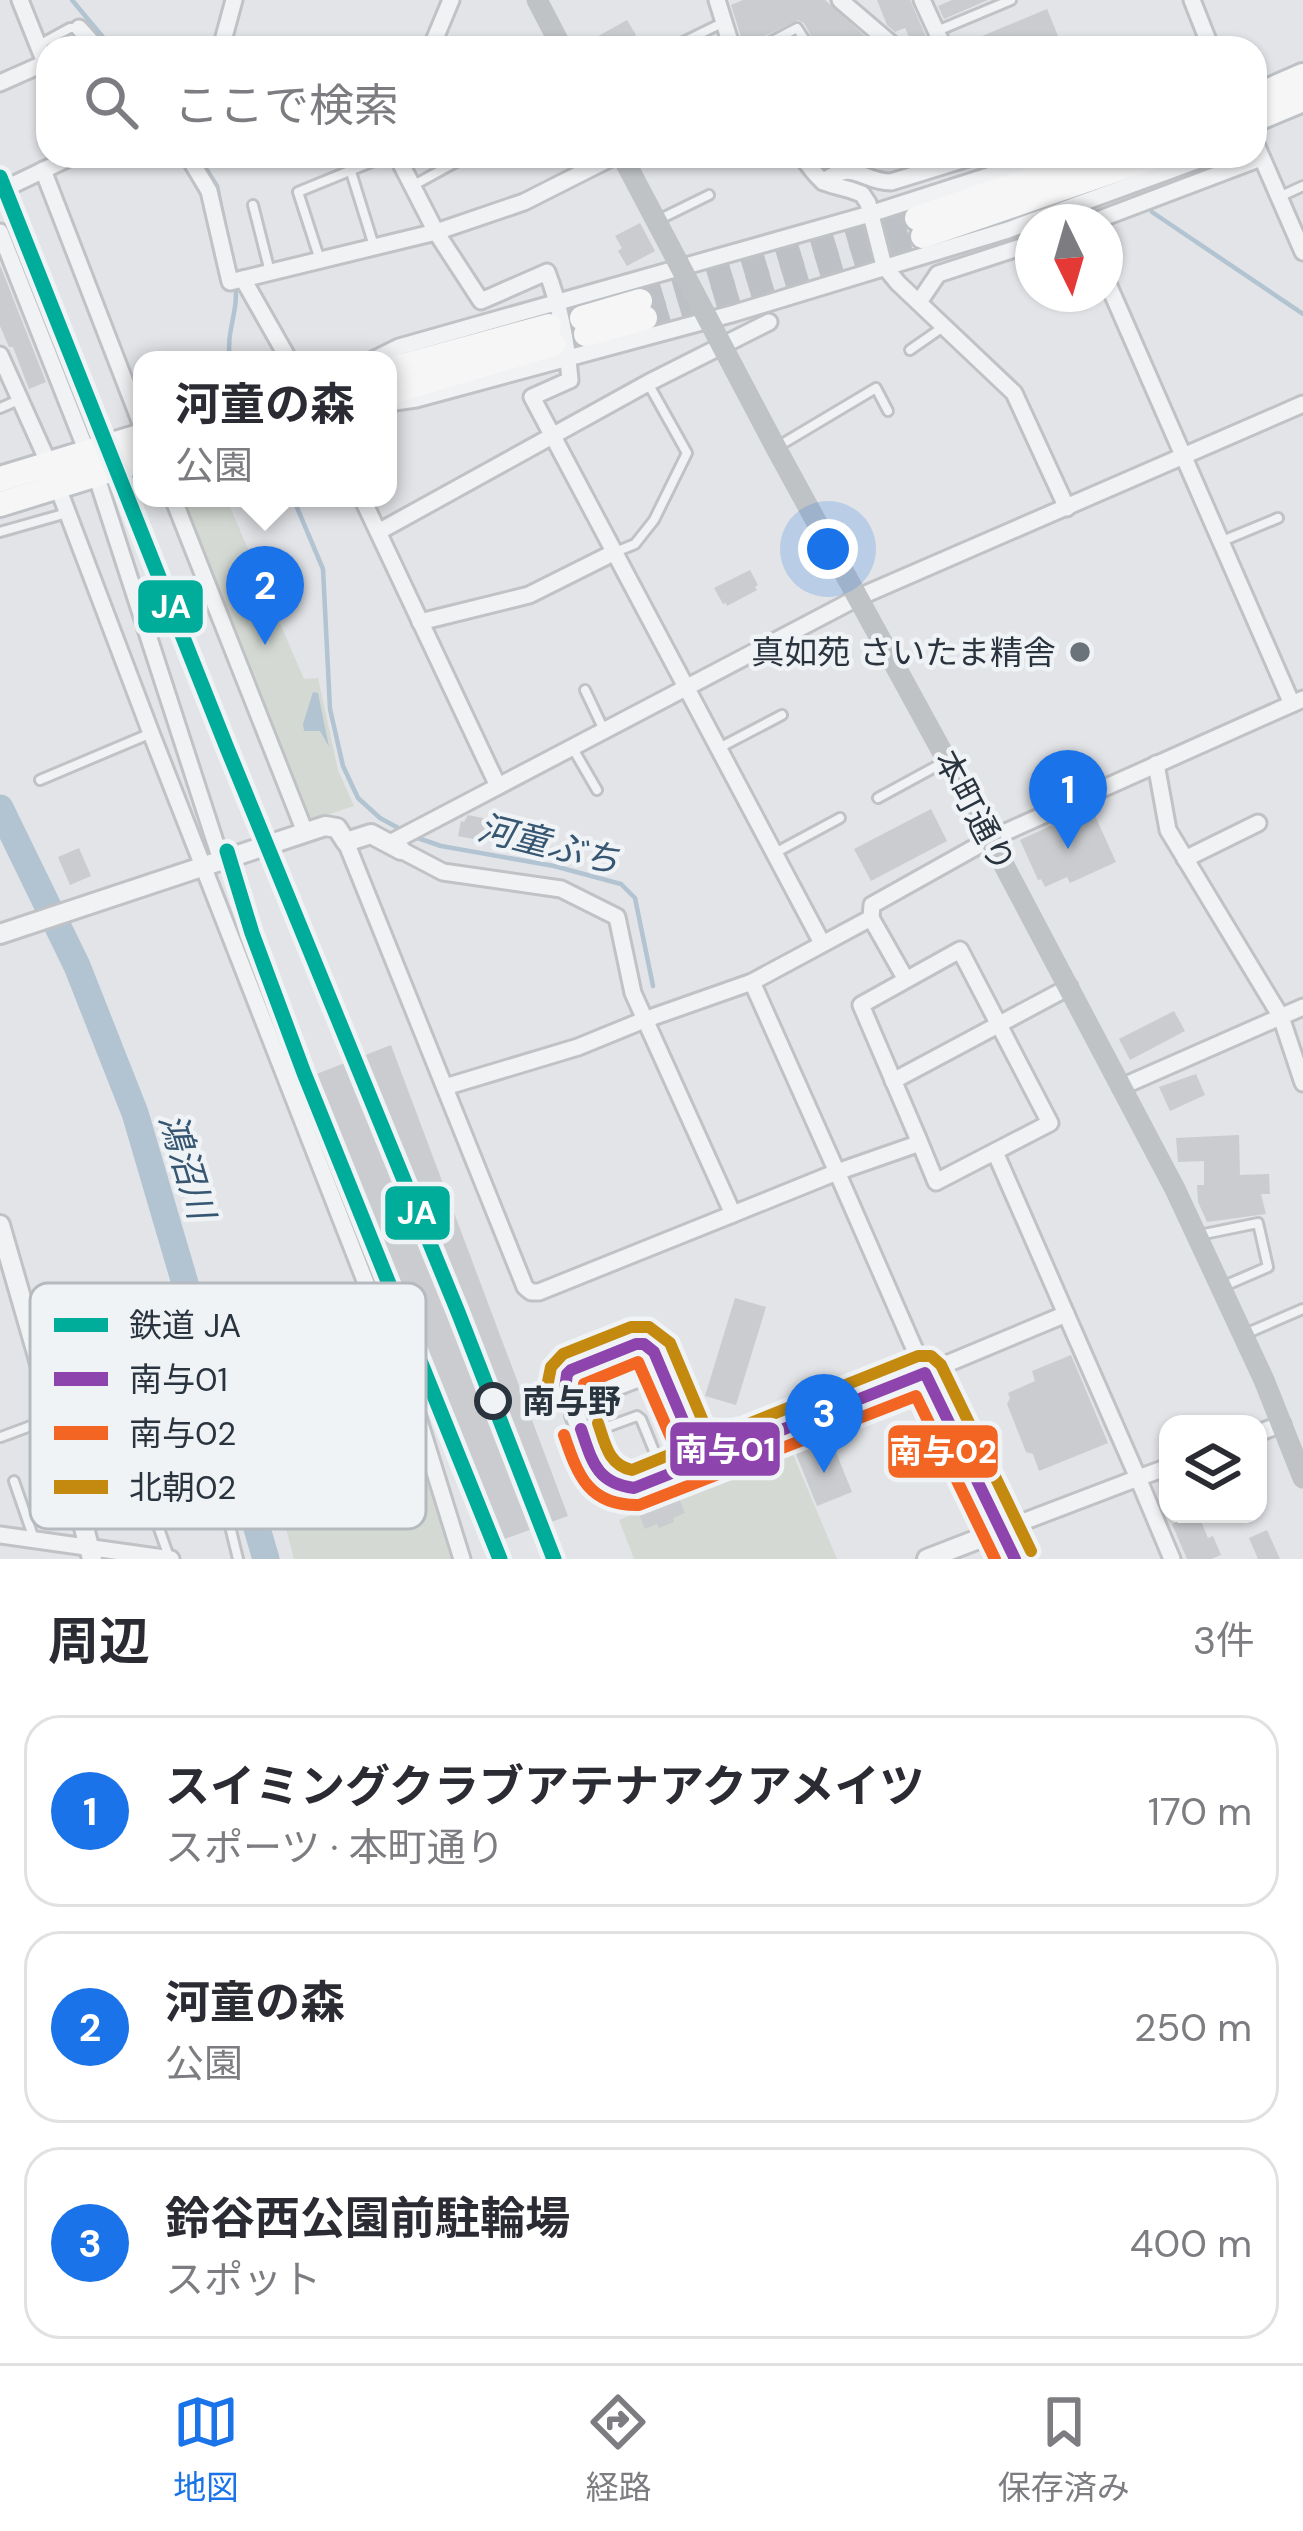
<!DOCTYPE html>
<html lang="ja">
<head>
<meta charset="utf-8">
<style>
	:root { --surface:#fff; --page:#f2f2f3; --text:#2b2b33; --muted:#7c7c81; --line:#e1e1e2; --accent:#1a73e8 }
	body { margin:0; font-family:"DM Sans","Noto Sans JP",sans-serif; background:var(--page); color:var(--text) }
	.controls { position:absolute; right:36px; bottom:36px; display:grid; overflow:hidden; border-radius:24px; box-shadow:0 3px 9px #0004 }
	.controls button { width:108px; height:108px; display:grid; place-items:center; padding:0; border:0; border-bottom:3px solid var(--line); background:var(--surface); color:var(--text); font:60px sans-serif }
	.compass { position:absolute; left:1015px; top:204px; width:108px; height:108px; border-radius:50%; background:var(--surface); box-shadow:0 3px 9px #0004; rotate:175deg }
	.you { position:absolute; left:828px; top:549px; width:42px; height:42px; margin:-30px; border:9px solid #fff; border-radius:50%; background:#1a73e8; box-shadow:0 0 0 18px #1a73e833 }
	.badge { display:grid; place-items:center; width:78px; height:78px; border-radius:50%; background:var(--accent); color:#fff; font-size:39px; font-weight:700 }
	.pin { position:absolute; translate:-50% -99px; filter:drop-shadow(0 3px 6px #0008) }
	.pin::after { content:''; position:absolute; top:63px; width:42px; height:36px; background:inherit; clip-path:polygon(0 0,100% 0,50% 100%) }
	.popup { position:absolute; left:133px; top:351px; width:264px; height:156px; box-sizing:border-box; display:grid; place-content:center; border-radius:24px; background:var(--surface); filter:drop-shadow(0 3px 9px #0005); font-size:39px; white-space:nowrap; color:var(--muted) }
	.popup b { font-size:45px; color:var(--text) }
	.popup::after { content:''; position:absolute; left:50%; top:100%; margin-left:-24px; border:24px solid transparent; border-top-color:var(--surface) }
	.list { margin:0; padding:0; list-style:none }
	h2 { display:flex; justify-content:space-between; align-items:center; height:156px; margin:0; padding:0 48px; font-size:51px }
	h2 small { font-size:39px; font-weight:400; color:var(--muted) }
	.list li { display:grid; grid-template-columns:78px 1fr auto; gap:36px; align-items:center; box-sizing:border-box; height:192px; margin:0 24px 24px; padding:0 24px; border:3px solid var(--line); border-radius:36px }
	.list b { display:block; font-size:45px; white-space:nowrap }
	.list p { margin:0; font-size:39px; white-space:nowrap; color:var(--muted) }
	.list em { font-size:39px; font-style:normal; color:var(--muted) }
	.icon { flex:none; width:66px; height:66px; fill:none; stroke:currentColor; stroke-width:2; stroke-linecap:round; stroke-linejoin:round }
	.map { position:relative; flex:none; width:1303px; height:1559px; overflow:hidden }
	.search { position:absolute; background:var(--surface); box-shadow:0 3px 9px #0004; left:36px; right:36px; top:36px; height:132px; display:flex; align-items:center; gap:30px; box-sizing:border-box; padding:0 42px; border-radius:36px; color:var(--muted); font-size:45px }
	.sheet { height:804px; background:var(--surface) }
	nav { display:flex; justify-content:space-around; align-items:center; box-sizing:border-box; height:168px; border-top:3px solid var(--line); background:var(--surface); font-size:33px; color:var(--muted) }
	nav a { display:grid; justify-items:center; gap:6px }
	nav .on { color:var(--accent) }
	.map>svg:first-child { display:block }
	.green { fill:#d4dad3 }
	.water { fill:#b2c3d1 }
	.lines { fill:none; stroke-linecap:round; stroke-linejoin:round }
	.stream { stroke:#b2c3d1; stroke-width:4.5 }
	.river { stroke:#b2c3d1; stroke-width:27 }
	.building { fill:#cacccf }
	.primary-tunnel { stroke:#bdc1c5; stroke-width:24; stroke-dasharray:24 12; stroke-linecap:butt }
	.service-casing { stroke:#c0c2c5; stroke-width:14 }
	.minor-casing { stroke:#c0c2c5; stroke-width:21 }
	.tertiary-casing { stroke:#c0c2c5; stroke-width:24 }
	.primary-casing { stroke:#bec1c5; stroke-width:30 }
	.service { stroke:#f1f2f4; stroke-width:8 }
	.minor { stroke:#f1f2f4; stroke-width:15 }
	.tertiary { stroke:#f1f2f4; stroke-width:18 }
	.secondary { stroke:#c0c3c5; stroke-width:21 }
	.primary { stroke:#f6f6f6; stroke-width:24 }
	.bus-1-casing { stroke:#f0f3f6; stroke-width:21 }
	.bus-2-casing { stroke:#f0f3f6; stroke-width:21 }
	.bus-3-casing { stroke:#f0f3f6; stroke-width:21 }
	.bus-1 { stroke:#8e44ad; stroke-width:12 }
	.bus-2 { stroke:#f26522; stroke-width:12 }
	.bus-3 { stroke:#c48a10; stroke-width:12 }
	.rail-1-casing { stroke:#f0f3f6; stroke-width:24 }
	.rail-1 { stroke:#00ac9a; stroke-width:15 }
	.poi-dot { fill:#6a727a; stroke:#f0f3f6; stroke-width:4.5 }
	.stop-dot { fill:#f0f3f6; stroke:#2a343f; stroke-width:6 }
	.labels { text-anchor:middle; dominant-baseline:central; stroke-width:9; stroke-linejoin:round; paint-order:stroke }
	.poi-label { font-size:33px; fill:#2a343f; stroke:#f0f3f6; text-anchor:end }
	.street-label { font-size:33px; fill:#2a343f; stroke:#f0f3f6 }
	.stop-label { font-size:33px; font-weight:bold; fill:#2a343f; stroke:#f0f3f6; text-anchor:start }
	.water-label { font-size:36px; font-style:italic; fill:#365671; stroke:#f0f3f6 }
	.key { fill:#f0f3f6; stroke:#b5babf; stroke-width:3 }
	.key-label { font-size:33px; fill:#2a343f }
	.line-badge { stroke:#f0f3f6; stroke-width:4.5 }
	.badge-label { font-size:33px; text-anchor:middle; font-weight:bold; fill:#fff }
</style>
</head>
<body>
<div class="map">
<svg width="1303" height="1559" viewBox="0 0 1303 1559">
	<rect width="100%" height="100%" fill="#e2e4e7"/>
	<g class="green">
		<path d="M 181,498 L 226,498 L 304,679 L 318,678 L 338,770 L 354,806 L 306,822 L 246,658 Z"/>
		<path d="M 414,1428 L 458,1559 L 294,1559 L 271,1472 Z"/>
		<path d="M 792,1452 L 837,1559 L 634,1559 L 619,1520 Z"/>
	</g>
	<path class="water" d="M 313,692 L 318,693 L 329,747 L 320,731 L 304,731 L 303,724 Z"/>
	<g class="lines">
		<g class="stream">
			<path d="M 72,0 L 112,48"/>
			<path d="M 895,38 L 913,48"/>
			<path d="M 198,156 L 217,186 L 226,231"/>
			<path d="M 1152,212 L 1303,314"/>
			<path d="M 230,360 C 225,332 240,309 235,283"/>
			<path d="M 293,498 L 323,569 L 330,709 L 343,766 L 358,798 L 380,818 L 402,830"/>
			<path d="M 412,836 L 441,846 L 554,866 L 621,884 L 635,898 L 653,986"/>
		</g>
		<path class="river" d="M 0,808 L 77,966 L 135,1113 L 266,1559"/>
	</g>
	<g class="building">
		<path d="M 743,0 L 825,0 L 878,48 L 818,48 L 804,23 L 798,20 L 744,46 L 731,5 Z"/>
		<path d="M 877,0 L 910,0 L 931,48 L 914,48 L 905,28 L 895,32 L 887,25 Z"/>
		<path d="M 952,0 L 988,0 L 944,19 L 938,6 Z"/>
		<path d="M 1047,9 L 1063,48 L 956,48 L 956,47 Z"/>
		<path d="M 627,20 L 636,35 L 627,40 L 631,48 L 577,48 Z"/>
		<path d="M 640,223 L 655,251 L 627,266 L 618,251 L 622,248 L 615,236 Z"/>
		<path d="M 0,265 L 46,382 L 29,389 L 13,347 L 9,347 L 0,326 Z"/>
		<path d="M 750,570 L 758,585 L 755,587 L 757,590 L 727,606 L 726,603 L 723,604 L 714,588 Z"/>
		<path d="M 1091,807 L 1116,862 L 1070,883 L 1067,877 L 1045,887 L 1041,879 L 1038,880 L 1020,840 Z"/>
		<path d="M 931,809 L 947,841 L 871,881 L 854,849 Z"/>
		<path d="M 468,815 L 533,828 L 531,850 L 458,836 L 461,821 L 464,822 Z"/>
		<path d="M 79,848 L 91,876 L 70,885 L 58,857 Z"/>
		<path d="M 1174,1011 L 1185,1031 L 1130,1060 L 1119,1039 Z"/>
		<path d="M 391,1045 L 568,1516 L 488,1545 L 301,1080 Z"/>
		<path d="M 1196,1074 L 1205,1095 L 1170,1111 L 1159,1087 Z"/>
		<path d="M 1239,1135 L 1240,1175 L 1269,1174 L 1270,1194 L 1261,1194 L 1266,1214 L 1207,1222 L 1198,1202 L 1197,1185 L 1204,1185 L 1204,1161 L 1178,1162 L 1176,1138 Z"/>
		<path d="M 735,1298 L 766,1307 L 736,1405 L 705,1396 Z"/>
		<path d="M 1071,1355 L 1108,1443 L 1039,1471 L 1033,1454 L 1026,1452 L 1007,1404 L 1010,1398 L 1008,1393 L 1035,1381 L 1032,1371 Z"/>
		<path d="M 831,1440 L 852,1492 L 817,1506 L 796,1454 Z"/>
		<path d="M 679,1498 L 685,1513 L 673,1518 L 674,1522 L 659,1528 L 657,1524 L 645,1529 L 639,1514 Z"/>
		<path d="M 1195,1514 L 1198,1514 L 1208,1538 L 1213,1536 L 1221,1555 L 1211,1559 L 1187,1559 L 1172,1524 Z"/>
		<path d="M 1267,1530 L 1280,1559 L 1258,1559 L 1249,1538 Z"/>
	</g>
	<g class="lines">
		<g class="primary-tunnel">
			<path d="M 640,301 L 917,218"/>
			<path d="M 645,318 L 923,236"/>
		</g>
		<g class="service-casing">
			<g id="service">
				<path d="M 937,31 L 1011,0"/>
				<path d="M 39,45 L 70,28 L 79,28"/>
				<path d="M 671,48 L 724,22"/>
				<path d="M 759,48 L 797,28 L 810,48"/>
				<path d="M 351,172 L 374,246"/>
				<path d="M 414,185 L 467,156"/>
				<path d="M 1279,197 L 1303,186"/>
				<path d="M 253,205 L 270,272"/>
				<path d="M 656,221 L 709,195"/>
				<path d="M 320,260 L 298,192 L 386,156"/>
				<path d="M 910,350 L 943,327"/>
				<path d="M 0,408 L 21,399"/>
				<path d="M 777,447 L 876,388 L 888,411"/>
				<path d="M 0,532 L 67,513"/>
				<path d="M 1220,542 L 1278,518"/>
				<path d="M 613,553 L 635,544 L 654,520 L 687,453 L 649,385"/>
				<path d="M 585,690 L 603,728"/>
				<path d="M 572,747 L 597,790"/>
				<path d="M 719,748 L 782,715"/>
				<path d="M 40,780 L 149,734"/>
				<path d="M 878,798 L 946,761"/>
				<path d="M 773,854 L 840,818"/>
				<path d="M 1199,1235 L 1258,1223 L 1268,1267 L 1224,1286"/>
				<path d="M 94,1322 L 121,1411"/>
				<path d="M 1245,1334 L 1303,1309"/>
				<path d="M 35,1343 L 117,1314"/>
				<path d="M 108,1370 L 156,1354"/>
				<path d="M 573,1408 L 565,1382 L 571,1370 L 636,1344 L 650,1347 L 661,1371"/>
				<path d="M 61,1433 L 155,1399"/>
				<path d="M 585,1435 L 637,1416 L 641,1419 L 661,1468 L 659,1476"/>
				<path d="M 1,1437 L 55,1417"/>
				<path d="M 136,1463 L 169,1557"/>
				<path d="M 14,1481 L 33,1536"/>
				<path d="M 73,1484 L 191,1444 L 215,1516 L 228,1518 L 238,1559"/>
			</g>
		</g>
		<g class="minor-casing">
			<g id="minor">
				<path d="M 20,0 L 48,70"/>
				<path d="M 717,0 L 732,48"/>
				<path d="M 840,0 L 896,48"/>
				<path d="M 922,0 L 944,48"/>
				<path d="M 1192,0 L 1211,48"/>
				<path d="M 79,28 L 97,48"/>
				<path d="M 221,48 L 234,0"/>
				<path d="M 431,48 L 451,0"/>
				<path d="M 0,83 L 45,63"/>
				<path d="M 1255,142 L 1303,252"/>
				<path d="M 188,156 L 209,191 L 230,282 L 436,232 L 524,202 L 615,156"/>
				<path d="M 397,156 L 436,232 L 481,301 L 547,272 C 560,306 567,343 570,380 L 532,397 L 822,943"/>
				<path d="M 802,156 C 828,194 825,179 862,194 L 868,203 L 884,266 L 898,283 L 1014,393 L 1067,508"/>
				<path d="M 43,170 L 142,426"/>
				<path d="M 823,182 C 854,158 861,182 891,182 L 975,156"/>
				<path d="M 0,191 L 73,156"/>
				<path d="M 1092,222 L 1261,158"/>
				<path d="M 0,232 L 87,452"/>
				<path d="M 1105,277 L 1292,704"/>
				<path d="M 243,279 L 289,360"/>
				<path d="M 919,302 L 938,274 L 1033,243"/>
				<path d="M 0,355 L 49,464 L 151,733 L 416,1411 L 462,1559"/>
				<path d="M 373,360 L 399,347 L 870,214 L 1050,156"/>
				<path d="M 388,403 L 416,399 L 735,313 L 1008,230 L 1210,156"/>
				<path d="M 96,475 L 221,860"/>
				<path d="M 173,498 L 305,832"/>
				<path d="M 362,498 L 498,786"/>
				<path d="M 380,531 L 648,383 L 769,322"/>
				<path d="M 420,622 L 529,595 L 613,553"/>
				<path d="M 1156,764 L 1168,830 L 1281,1017 L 1303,1083"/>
				<path d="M 346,842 L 525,1287 L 531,1292 L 539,1292 L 733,1214 L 633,993 L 617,917 L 561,889 L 443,872 L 401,850"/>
				<path d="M 388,844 L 859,597 L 1303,404"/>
				<path d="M 1185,859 L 1258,823"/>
				<path d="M 871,918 L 905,978"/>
				<path d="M 893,1081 L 1069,987"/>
				<path d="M 445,1087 L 578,1047 L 644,1020 L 752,982 L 871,918 L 872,905 L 990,839 L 1303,699"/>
				<path d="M 1121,1087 L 1303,1007"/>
				<path d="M 920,1143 L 936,1182 L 1050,1123 L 960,950 L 861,1005 L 920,1143 L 837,1172 L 925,1373 L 1066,1314 L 1138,1478 L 1168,1467"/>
				<path d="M 995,1152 L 1066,1314"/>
				<path d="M 733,1214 L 837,1172 L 752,982"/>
				<path d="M 1258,1433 L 1282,1424"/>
				<path d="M 999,1531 L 1138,1478 L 1172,1559"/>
				<path d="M 0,1535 L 171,1559"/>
			</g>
		</g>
		<g class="tertiary-casing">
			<g id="tertiary">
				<path d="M 0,934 L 325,826 L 337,828 L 346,842 L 371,834 L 401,850"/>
				<path d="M 0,1225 L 60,1433 L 92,1559"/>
				<path d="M 731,1450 C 715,1450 702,1447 690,1437 L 665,1378 L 654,1371 L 585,1398 L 579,1402 L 575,1415 L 596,1468 L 604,1478 L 611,1484 L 634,1488 L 925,1373 L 1015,1559"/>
				<path d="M 927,1559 L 999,1531"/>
			</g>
		</g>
		<g class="primary-casing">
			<g id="primary">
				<path d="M 1255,97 L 1303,76"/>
				<path d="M 1255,119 L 1303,99"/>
				<path d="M 917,218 L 1101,156"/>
				<path d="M 923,236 L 1156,156"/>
				<path d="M 582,318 L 640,301"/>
				<path d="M 586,334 L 645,318"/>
				<path d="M 388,370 L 549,326"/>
				<path d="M 388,393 L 553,344"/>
				<path d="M 0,479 L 142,436"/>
				<path d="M 0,504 L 142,460"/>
			</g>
		</g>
		<use href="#service" class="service"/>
		<use href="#minor" class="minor"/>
		<use href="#tertiary" class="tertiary"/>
		<g class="secondary">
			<path d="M 537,0 L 562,48"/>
			<path d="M 622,156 L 776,448 L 997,852 L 1175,1189 L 1264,1380 L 1303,1478"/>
		</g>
		<use href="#primary" class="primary"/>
		<g class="bus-1-casing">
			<g id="bus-1">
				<path d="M 565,1389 L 567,1374 L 571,1370 L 636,1344 L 644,1344 L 654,1352 L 690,1437 L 709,1447 L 731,1450 L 925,1373 L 1015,1559"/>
				<path d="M 581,1429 C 592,1461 596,1483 634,1488 L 745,1444"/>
			</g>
		</g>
		<g class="bus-2-casing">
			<g id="bus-2">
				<path d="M 583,1391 L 584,1384 L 638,1362 L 676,1449 L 698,1462 L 731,1468 L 916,1396 L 995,1559"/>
				<path d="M 564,1435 C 578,1476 589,1506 639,1505 L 752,1461"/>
			</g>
		</g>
		<g class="bus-3-casing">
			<g id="bus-3">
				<path d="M 547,1387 L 551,1367 L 563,1354 L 631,1327 L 649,1327 L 670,1343 L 705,1426 L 728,1432 L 918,1356 L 931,1356 L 941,1365 L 1031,1551"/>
				<path d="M 598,1423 C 605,1443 608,1465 632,1470 L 738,1427"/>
			</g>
		</g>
		<use href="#bus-1" class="bus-1"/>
		<use href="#bus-2" class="bus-2"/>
		<use href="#bus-3" class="bus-3"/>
		<g class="rail-1-casing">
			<g id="rail-1">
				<path d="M 0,177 L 227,748 L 458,1312 L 554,1559"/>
				<path d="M 227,851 L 252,933 L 304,1073 L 500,1559"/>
			</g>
		</g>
		<use href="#rail-1" class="rail-1"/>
	</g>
	<circle class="poi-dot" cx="1080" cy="652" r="12"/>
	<circle class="stop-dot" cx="493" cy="1401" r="16"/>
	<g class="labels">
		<g class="poi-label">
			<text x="1056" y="652">真如苑 さいたま精舎</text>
		</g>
		<g class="street-label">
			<text transform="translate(975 811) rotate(62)">本町通り</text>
		</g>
		<g class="stop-label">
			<text x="522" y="1401">南与野</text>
		</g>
		<g class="water-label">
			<text transform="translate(549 844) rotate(14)">河童ぶち</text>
			<text transform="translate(187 1166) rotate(73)">鴻沼川</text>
		</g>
	</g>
	<rect x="30" y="1283" width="396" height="246" rx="18" class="key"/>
	<rect x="54" y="1318" width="54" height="14" fill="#00ac9a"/>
	<rect x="54" y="1372" width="54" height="14" fill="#8e44ad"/>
	<rect x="54" y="1426" width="54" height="14" fill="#f26522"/>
	<rect x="54" y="1480" width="54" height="14" fill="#c48a10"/>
	<g class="key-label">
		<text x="129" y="1337">鉄道 JA</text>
		<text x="129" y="1391">南与01</text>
		<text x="129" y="1445">南与02</text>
		<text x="129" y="1499">北朝02</text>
	</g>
	<g class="line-badge">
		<rect x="136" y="578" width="69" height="57" rx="12" fill="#00ac9a"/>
		<rect x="383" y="1184" width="69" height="58" rx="12" fill="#00ac9a"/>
		<rect x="668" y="1420" width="114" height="58" rx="12" fill="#8e44ad"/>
		<rect x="886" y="1423" width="114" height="57" rx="12" fill="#f26522"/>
	</g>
	<g class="badge-label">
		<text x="171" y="618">JA</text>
		<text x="417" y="1224">JA</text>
		<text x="725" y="1461">南与01</text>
		<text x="943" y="1463">南与02</text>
	</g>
</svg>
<div class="controls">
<button><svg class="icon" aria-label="layers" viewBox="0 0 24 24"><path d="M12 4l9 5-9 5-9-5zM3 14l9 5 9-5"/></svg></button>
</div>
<svg class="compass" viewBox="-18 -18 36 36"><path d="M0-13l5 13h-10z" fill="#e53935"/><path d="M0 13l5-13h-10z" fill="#7c7c81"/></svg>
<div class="you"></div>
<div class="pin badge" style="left:1068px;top:849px">1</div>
<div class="pin badge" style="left:265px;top:645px">2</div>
<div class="popup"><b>河童の森</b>公園</div>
<div class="pin badge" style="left:824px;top:1473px">3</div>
<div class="search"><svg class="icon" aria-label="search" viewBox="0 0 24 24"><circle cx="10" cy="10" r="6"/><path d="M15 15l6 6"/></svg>ここで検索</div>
</div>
<section class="sheet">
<h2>周辺<small>3件</small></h2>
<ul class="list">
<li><span class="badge">1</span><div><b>スイミングクラブアテナアクアメイツ</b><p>スポーツ · 本町通り</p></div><em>170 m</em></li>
<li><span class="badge">2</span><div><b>河童の森</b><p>公園</p></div><em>250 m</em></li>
<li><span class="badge">3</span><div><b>鈴谷西公園前駐輪場</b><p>スポット</p></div><em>400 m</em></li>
</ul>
</section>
<nav>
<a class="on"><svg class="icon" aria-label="map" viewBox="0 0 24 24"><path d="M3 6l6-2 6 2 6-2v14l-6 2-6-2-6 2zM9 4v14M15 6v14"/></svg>地図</a>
<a><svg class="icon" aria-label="directions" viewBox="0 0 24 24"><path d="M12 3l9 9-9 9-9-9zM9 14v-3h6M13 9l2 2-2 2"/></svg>経路</a>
<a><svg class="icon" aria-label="saved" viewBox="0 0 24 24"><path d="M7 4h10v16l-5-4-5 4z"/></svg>保存済み</a>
</nav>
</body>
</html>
